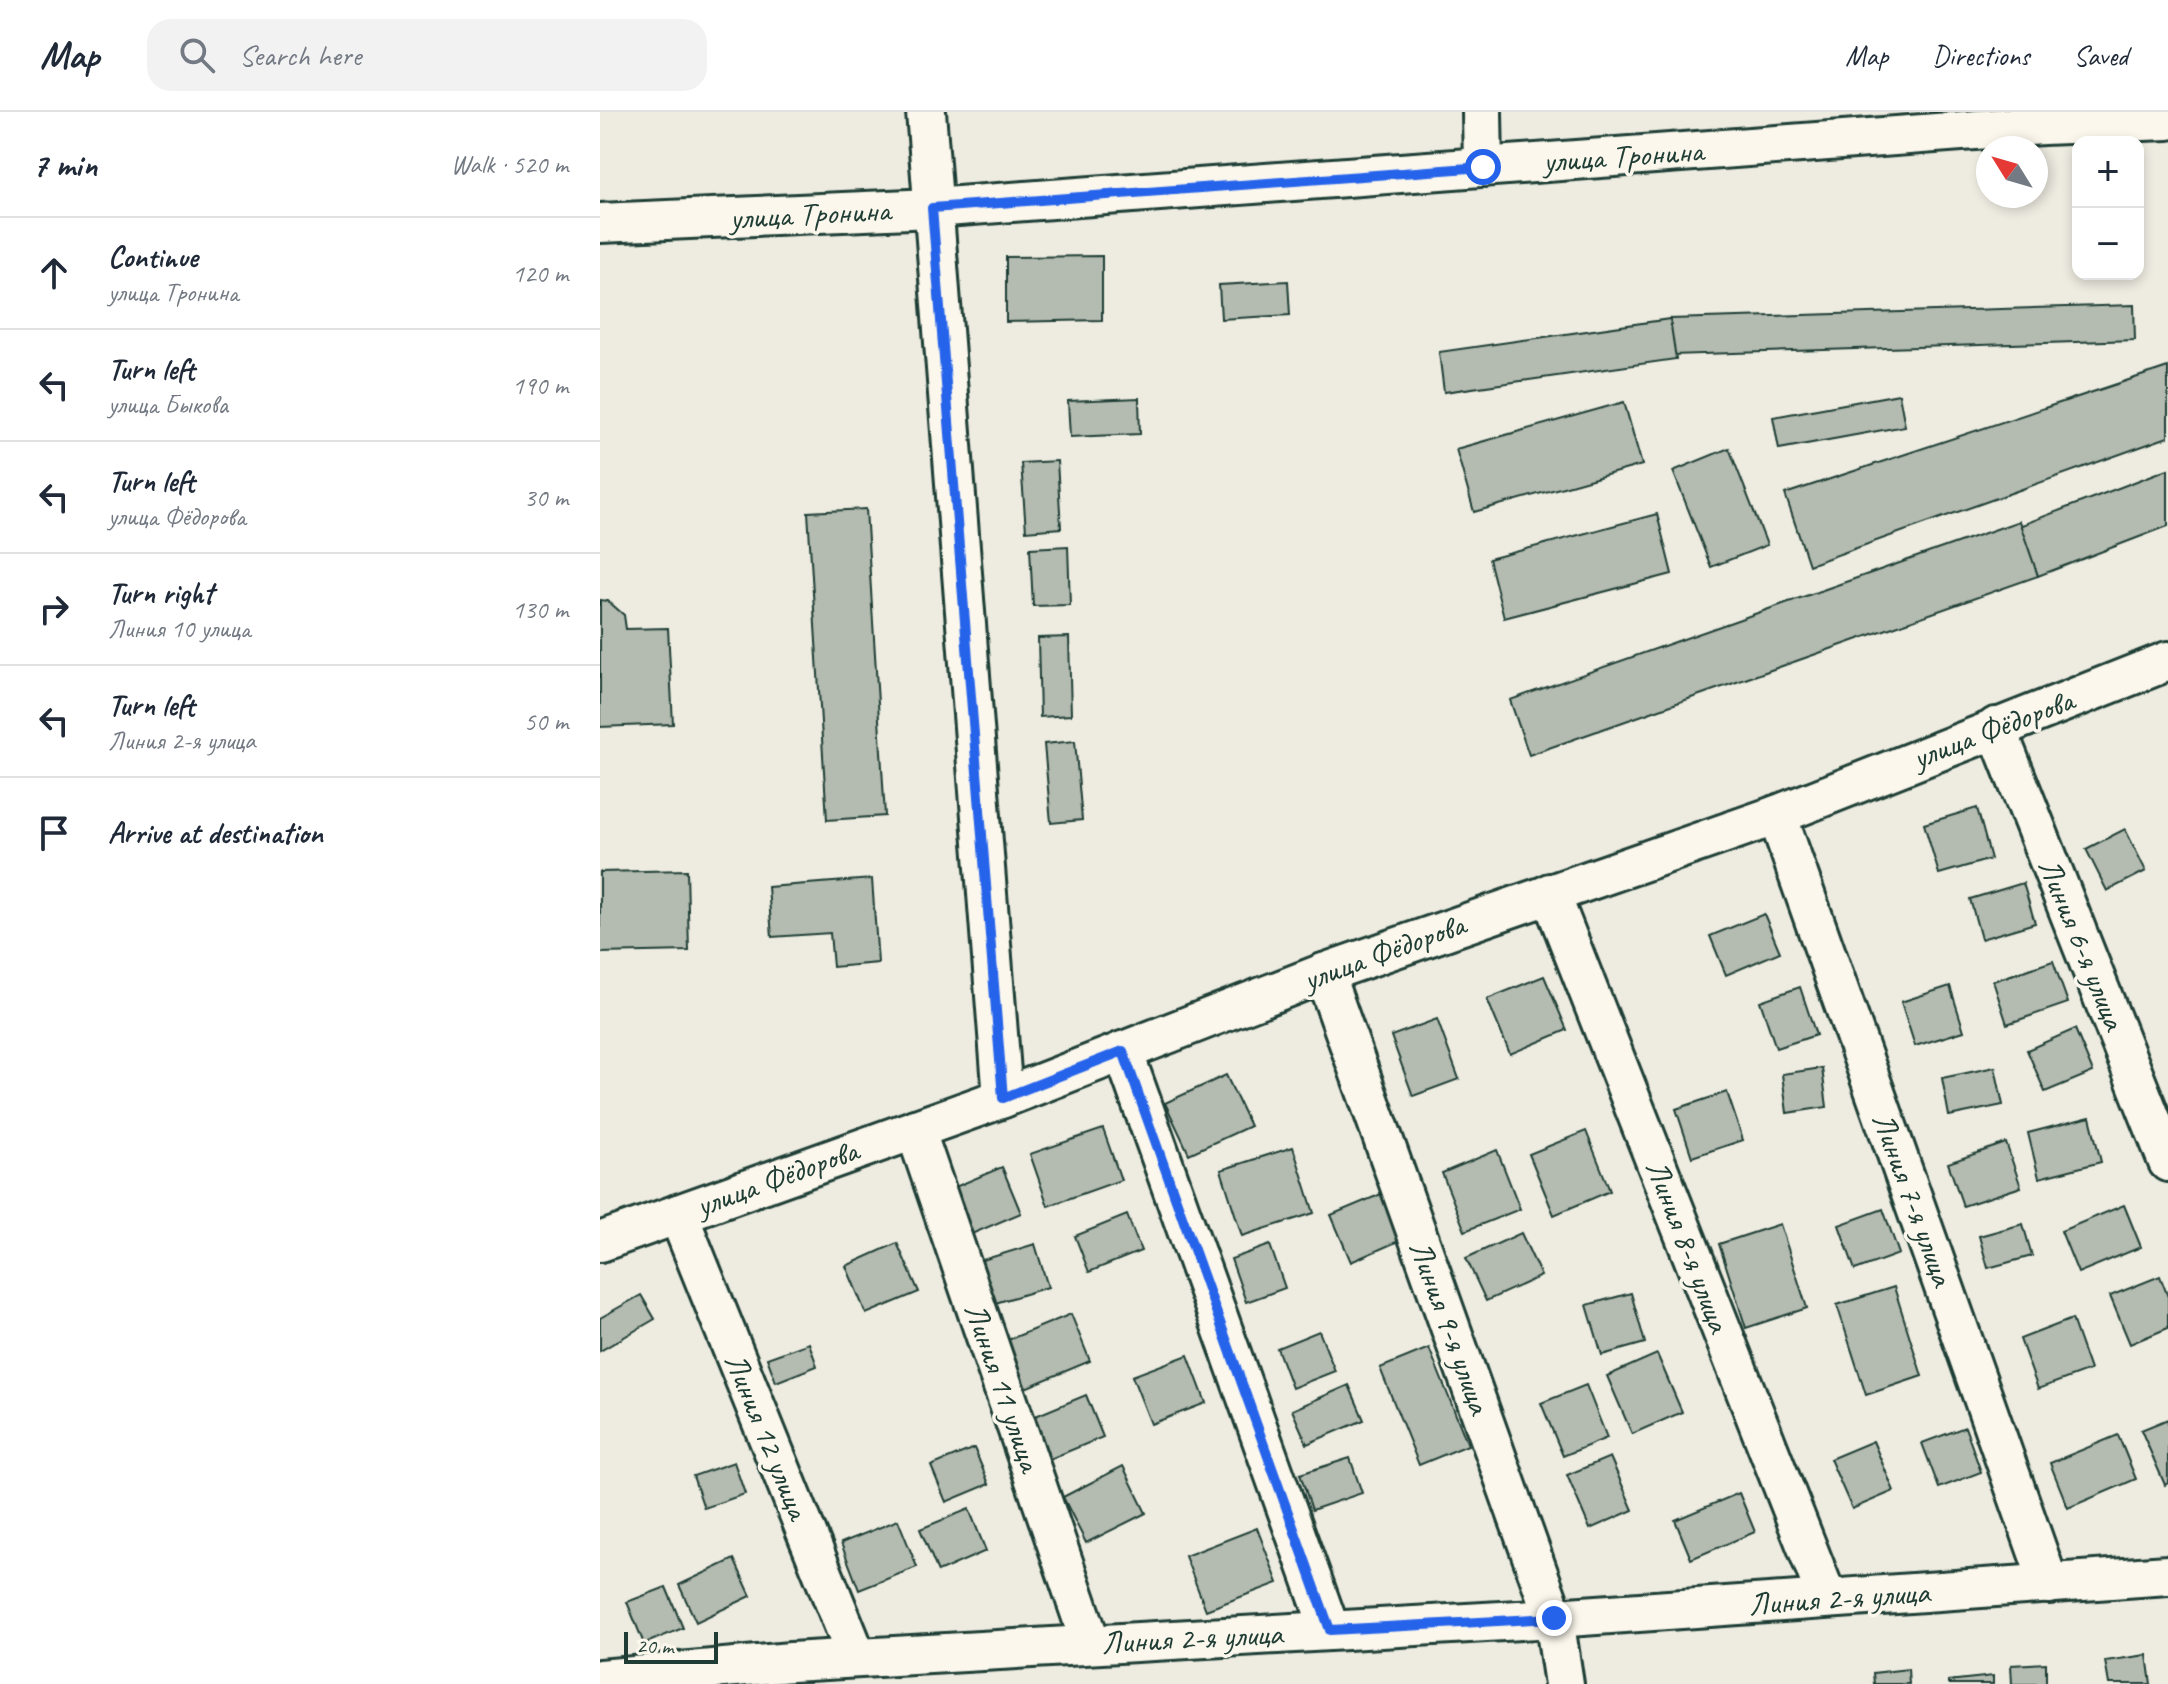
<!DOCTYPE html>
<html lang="en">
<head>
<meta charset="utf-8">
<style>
	:root { --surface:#fff; --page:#f2f2f3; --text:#1f2937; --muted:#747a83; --line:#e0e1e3 }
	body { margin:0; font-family:Caveat,sans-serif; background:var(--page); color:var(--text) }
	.controls { position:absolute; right:24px; top:24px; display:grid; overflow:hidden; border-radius:16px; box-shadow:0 4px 12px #0003 }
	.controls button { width:72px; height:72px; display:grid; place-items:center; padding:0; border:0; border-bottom:2px solid var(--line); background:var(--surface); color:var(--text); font:40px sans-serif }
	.compass { position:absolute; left:1376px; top:24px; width:72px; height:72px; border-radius:50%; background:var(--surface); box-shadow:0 4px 12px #0003; rotate:307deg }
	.scale { position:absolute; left:24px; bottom:20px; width:94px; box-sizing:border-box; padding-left:8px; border:4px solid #1f3d34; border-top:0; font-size:22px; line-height:28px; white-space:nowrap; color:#1f3d34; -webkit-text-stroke:6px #fbf7ec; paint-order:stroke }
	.stop { position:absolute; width:24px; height:24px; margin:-18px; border:6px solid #2563eb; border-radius:50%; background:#fff }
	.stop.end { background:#2563eb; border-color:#fff; box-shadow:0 2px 8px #0008 }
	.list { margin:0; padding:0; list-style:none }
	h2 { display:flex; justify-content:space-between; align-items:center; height:104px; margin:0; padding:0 32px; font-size:34px }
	h2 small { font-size:26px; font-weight:400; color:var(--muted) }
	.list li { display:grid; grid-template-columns:52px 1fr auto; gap:24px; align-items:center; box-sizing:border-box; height:112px; padding:0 32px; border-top:2px solid var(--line) }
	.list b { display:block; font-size:30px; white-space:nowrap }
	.list p { margin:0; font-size:26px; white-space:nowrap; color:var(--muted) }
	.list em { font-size:26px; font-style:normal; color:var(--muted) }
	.icon { flex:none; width:44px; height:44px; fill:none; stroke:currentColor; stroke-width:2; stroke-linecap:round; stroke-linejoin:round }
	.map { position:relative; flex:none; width:1568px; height:1572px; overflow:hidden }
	header { display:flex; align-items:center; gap:48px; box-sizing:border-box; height:112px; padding:0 40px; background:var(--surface); border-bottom:2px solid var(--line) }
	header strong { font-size:38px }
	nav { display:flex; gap:44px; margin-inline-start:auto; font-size:28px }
	.search { width:560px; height:72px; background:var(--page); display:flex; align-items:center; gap:20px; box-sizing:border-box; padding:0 28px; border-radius:24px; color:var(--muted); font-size:30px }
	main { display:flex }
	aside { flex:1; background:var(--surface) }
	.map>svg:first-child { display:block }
	.building { fill:#b4bbb0; stroke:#1f3d34; stroke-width:2 }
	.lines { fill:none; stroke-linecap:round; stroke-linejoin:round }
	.minor-casing { stroke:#1f3d34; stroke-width:44 }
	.minor { stroke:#fbf7ec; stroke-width:38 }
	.route { stroke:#2563eb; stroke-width:10 }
	.labels { text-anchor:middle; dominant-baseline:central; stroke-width:7; stroke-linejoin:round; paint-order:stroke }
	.street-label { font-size:32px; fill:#1f3d34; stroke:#fbf7ec }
</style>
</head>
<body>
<header>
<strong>Map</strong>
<div class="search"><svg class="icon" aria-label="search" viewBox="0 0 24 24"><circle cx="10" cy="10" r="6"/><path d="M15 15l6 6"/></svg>Search here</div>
<nav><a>Map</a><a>Directions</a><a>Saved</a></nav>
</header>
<main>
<aside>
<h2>7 min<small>Walk · 520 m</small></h2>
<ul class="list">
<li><svg class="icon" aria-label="ahead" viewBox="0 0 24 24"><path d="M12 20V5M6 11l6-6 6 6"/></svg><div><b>Continue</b><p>улица Тронина</p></div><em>120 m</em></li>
<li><svg class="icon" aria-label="left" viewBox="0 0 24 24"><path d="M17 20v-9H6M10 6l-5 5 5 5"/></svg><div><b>Turn left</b><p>улица Быкова</p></div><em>190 m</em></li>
<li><svg class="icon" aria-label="left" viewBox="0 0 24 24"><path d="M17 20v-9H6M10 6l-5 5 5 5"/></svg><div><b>Turn left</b><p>улица Фёдорова</p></div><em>30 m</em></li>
<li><svg class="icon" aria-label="right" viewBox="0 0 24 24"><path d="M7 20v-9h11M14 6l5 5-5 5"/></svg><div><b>Turn right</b><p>Линия 10 улица</p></div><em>130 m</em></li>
<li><svg class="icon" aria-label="left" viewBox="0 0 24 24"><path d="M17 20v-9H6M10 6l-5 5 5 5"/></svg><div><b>Turn left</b><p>Линия 2-я улица</p></div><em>50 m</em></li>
<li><svg class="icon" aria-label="arrive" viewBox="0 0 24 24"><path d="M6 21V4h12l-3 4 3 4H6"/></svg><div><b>Arrive at destination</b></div></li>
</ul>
</aside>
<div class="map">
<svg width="1568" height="1572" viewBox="0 0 1568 1572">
	<rect width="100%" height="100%" fill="#eeece1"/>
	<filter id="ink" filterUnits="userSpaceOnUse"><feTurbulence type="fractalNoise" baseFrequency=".0125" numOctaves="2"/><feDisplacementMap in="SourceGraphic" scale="16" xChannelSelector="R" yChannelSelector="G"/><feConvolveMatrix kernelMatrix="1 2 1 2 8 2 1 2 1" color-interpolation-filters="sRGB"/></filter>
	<g filter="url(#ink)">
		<g class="building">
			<path d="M 502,144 L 502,208 L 406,210 L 406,145 Z"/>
			<path d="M 688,169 L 690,203 L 621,207 L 619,173 Z"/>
			<path d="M 1534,193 L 1535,228 L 1072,243 L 1070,207 Z"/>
			<path d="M 1070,207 L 1076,247 L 844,280 L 839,240 Z"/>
			<path d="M 1568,255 L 1568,325 L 1209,453 L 1185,382 Z"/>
			<path d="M 1299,282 L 1305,314 L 1179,337 L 1173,305 Z"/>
			<path d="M 539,286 L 540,322 L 470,325 L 468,289 Z"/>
			<path d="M 1024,290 L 1042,353 L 874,400 L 856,337 Z"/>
			<path d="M 1129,336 L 1167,433 L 1111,455 L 1073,359 Z"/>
			<path d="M 457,349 L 461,416 L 426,419 L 421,351 Z"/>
			<path d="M 1568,357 L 1568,414 L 1438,464 L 1419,414 Z"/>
			<path d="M 266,397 L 285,704 L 227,708 L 208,400 Z"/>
			<path d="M 1057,402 L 1072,462 L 904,506 L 889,447 Z"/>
			<path d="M 1419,409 L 1438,464 L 929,643 L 910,588 Z"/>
			<path d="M 468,434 L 470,493 L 433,494 L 430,436 Z"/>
			<path d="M 0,488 L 8,489 L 24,503 L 26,517 L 68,516 L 73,612 L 0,615 Z"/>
			<path d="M 469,525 L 471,603 L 440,605 L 438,526 Z"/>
			<path d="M 475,629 L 482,708 L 451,711 L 444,632 Z"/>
			<path d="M 1377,696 L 1391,747 L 1339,762 L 1324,712 Z"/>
			<path d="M 1525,717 L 1546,759 L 1507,779 L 1486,737 Z"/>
			<path d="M 87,758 L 89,839 L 0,841 L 0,760 Z"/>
			<path d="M 272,767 L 278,851 L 233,855 L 230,821 L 172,825 L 168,775 Z"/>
			<path d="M 1423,771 L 1435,811 L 1381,827 L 1370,787 Z"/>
			<path d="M 1164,802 L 1180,840 L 1126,863 L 1110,824 Z"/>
			<path d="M 1453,849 L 1468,891 L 1407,912 L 1393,869 Z"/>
			<path d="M 944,864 L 967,918 L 910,942 L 887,887 Z"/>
			<path d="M 1350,874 L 1364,919 L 1315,934 L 1301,890 Z"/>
			<path d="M 1200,875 L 1216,923 L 1176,936 L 1160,889 Z"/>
			<path d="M 837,907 L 859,967 L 813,984 L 791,924 Z"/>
			<path d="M 1475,917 L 1493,960 L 1445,980 L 1427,938 Z"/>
			<path d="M 1395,955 L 1403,993 L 1349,1004 L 1342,966 Z"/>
			<path d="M 1222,956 L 1227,995 L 1187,1001 L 1182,962 Z"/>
			<path d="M 626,963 L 650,1014 L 589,1042 L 565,991 Z"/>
			<path d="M 1127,980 L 1143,1028 L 1092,1045 L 1076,997 Z"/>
			<path d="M 1490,1005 L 1501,1050 L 1439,1066 L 1428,1021 Z"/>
			<path d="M 503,1017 L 521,1068 L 448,1094 L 430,1042 Z"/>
			<path d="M 986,1019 L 1010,1079 L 954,1103 L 929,1042 Z"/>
			<path d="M 1406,1031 L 1421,1075 L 1363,1094 L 1348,1051 Z"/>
			<path d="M 693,1035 L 714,1101 L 642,1124 L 621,1058 Z"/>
			<path d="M 897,1038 L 920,1097 L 865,1119 L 842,1061 Z"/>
			<path d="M 402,1055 L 421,1101 L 367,1124 L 348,1078 Z"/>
			<path d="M 781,1082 L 801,1128 L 751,1150 L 731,1103 Z"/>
			<path d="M 1524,1093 L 1541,1135 L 1478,1161 L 1461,1119 Z"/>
			<path d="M 1283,1097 L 1299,1142 L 1255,1158 L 1239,1113 Z"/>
			<path d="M 527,1103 L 541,1139 L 489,1160 L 475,1124 Z"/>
			<path d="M 1180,1112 L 1207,1196 L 1146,1216 L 1119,1132 Z"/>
			<path d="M 1423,1112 L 1432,1144 L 1388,1156 L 1379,1124 Z"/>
			<path d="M 921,1121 L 941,1164 L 886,1189 L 866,1146 Z"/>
			<path d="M 297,1131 L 319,1180 L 266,1202 L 246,1154 Z"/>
			<path d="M 435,1132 L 448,1175 L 389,1193 L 376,1150 Z"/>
			<path d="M 670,1133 L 685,1176 L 646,1190 L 631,1147 Z"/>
			<path d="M 1560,1164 L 1568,1185 L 1568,1216 L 1530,1232 L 1510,1184 Z"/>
			<path d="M 1294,1175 L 1322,1264 L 1266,1283 L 1237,1193 Z"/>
			<path d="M 1031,1181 L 1045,1231 L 1002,1243 L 987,1193 Z"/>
			<path d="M 41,1183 L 55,1207 L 0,1239 L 0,1206 Z"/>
			<path d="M 471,1202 L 490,1249 L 423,1277 L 403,1230 Z"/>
			<path d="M 1472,1207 L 1490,1258 L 1438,1277 L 1420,1227 Z"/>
			<path d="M 719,1219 L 735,1259 L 692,1276 L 677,1236 Z"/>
			<path d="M 209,1231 L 217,1254 L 176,1270 L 167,1246 Z"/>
			<path d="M 829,1236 L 868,1333 L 819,1353 L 780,1256 Z"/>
			<path d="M 1057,1242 L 1082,1300 L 1032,1322 L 1007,1264 Z"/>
			<path d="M 588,1243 L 606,1291 L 551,1312 L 532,1264 Z"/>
			<path d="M 749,1273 L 764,1308 L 707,1332 L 692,1298 Z"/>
			<path d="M 986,1273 L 1007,1326 L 963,1344 L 941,1291 Z"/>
			<path d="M 486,1283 L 503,1325 L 450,1347 L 433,1305 Z"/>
			<path d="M 1568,1307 L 1568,1371 L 1565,1373 L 1541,1318 Z"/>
			<path d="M 1365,1315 L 1381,1360 L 1339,1376 L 1322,1331 Z"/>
			<path d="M 1518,1323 L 1536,1367 L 1468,1396 L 1450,1351 Z"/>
			<path d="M 1273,1329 L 1294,1379 L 1252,1397 L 1230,1347 Z"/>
			<path d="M 374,1336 L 389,1372 L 346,1390 L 331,1354 Z"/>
			<path d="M 1010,1345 L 1033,1398 L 990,1417 L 967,1363 Z"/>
			<path d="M 750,1346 L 762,1381 L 712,1398 L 700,1362 Z"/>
			<path d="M 134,1350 L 145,1382 L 104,1396 L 93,1364 Z"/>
			<path d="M 523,1354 L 546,1401 L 486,1431 L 463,1385 Z"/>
			<path d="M 1139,1381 L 1155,1420 L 1091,1447 L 1075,1408 Z"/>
			<path d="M 369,1397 L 386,1439 L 338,1460 L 320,1417 Z"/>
			<path d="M 298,1408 L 317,1455 L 259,1478 L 241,1431 Z"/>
			<path d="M 657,1416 L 678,1471 L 606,1498 L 585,1444 Z"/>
			<path d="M 134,1447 L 151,1484 L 96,1510 L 79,1473 Z"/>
			<path d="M 66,1475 L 83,1516 L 44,1532 L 27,1490 Z"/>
			<path d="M 1547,1543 L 1551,1572 L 1509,1572 L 1505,1549 Z"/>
			<path d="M 1446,1551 L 1446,1572 L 1412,1572 L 1411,1553 Z"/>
			<path d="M 1308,1557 L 1309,1572 L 1274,1572 L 1273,1561 Z"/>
			<path d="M 1393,1564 L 1393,1572 L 1348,1572 L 1348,1569 Z"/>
		</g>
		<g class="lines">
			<g class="minor-casing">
				<g id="minor">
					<path d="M 326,0 L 403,986"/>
					<path d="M 882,0 L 883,55"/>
					<path d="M 0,111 L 332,96 L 1443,13 L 1568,8"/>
					<path d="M 1396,615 L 1568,1050"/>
					<path d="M 1177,703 L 1449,1472"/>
					<path d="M 950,781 L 1227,1486"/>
					<path d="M 724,861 L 954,1506 L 964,1572"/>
					<path d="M 523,939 L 730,1518"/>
					<path d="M 315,1017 L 491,1532"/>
					<path d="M 78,1102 L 257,1546"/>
					<path d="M 0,1130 L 403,986 L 724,861 L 1177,703 L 1568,549"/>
					<path d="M 0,1567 L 191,1550 L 954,1506 L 1568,1463"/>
				</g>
			</g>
			<use href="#minor" class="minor"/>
		</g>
	</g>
	<g class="lines" filter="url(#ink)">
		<path class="route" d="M 883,55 L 332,96 L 403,986 L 523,939 L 730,1518 L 954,1506"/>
	</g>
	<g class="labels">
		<g class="street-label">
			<text transform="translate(1023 44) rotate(-4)">улица Тронина</text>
			<text transform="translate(210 102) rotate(-3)">улица Тронина</text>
			<text transform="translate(1393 617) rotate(-21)">улица Фёдорова</text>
			<text transform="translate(1482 832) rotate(68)">Линия 6-я улица</text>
			<text transform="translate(784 840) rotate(-20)">улица Фёдорова</text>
			<text transform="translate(177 1066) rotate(-20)">улица Фёдорова</text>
			<text transform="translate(1313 1087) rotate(70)">Линия 7-я улица</text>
			<text transform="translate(1088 1134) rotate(69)">Линия 8-я улица</text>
			<text transform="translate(850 1215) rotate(70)">Линия 9-я улица</text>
			<text transform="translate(403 1275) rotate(71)">Линия 11 улица</text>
			<text transform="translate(167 1324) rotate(68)">Линия 12 улица</text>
			<text transform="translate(1239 1486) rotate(-4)">Линия 2-я улица</text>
			<text transform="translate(592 1526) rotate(-3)">Линия 2-я улица</text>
		</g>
	</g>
</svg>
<div class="controls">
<button>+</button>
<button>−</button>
</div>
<svg class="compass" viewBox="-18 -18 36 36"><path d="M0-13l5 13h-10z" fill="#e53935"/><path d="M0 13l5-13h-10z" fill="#747a83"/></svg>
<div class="scale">20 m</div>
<div class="stop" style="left:883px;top:55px"></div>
<div class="stop end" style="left:954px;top:1506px"></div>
</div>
</main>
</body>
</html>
